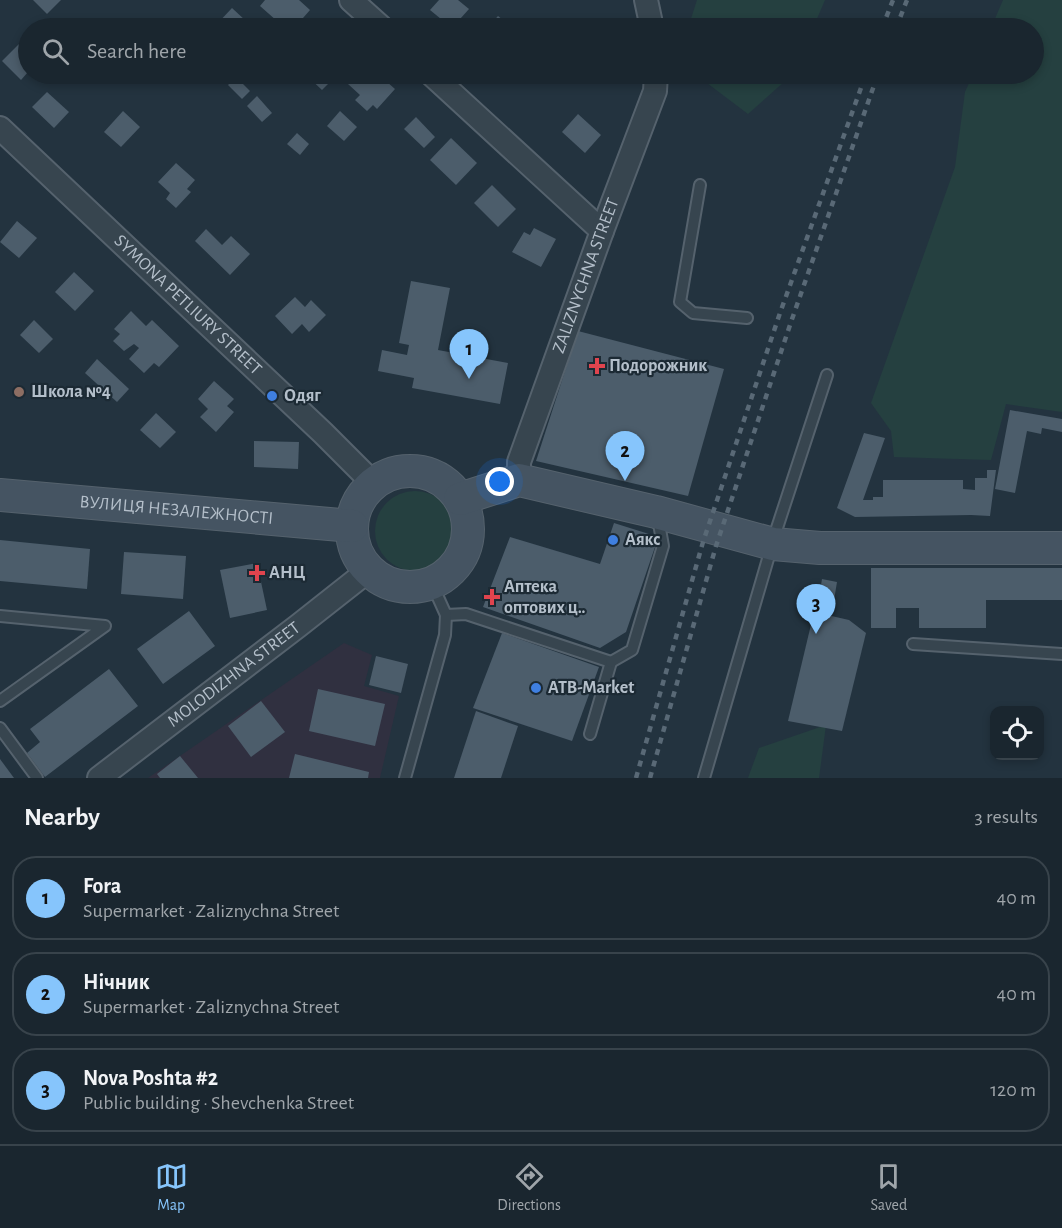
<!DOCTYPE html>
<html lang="en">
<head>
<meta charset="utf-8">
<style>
	:root { --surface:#1a262f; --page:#232e37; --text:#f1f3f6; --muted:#9fa5aa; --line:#38434b; --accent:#86c5fc }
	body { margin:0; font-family:"Alegreya Sans",sans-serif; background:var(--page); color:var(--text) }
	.controls { position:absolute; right:18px; bottom:18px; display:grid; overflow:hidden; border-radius:12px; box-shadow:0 3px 9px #0003 }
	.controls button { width:54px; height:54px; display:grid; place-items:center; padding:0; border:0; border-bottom:2px solid var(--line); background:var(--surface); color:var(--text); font:30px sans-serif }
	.you { position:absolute; left:500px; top:482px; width:21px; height:21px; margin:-15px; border:4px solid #fff; border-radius:50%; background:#1a73e8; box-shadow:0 0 0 9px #1a73e833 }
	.badge { display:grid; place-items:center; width:39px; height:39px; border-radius:50%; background:var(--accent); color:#111; font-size:20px; font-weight:700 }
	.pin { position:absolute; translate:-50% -50px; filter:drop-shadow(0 2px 3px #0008) }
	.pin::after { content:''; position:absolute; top:32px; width:21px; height:18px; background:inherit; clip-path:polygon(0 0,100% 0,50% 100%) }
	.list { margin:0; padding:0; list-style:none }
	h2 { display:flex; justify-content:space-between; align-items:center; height:78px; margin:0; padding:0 24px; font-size:26px }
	h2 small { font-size:20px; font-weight:400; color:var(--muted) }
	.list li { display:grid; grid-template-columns:39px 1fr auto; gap:18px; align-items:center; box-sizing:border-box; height:84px; margin:0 12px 12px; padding:0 12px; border:2px solid var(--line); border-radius:24px }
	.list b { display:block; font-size:22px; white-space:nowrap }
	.list p { margin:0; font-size:20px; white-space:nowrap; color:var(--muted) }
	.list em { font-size:20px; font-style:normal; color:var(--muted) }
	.icon { flex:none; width:33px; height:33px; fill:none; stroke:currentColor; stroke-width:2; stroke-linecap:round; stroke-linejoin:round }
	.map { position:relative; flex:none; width:1062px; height:778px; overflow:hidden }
	.search { position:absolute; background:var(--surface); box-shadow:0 3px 9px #0003; left:18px; right:18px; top:18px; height:66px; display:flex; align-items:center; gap:15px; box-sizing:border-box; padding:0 21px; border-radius:33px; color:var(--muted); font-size:22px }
	.sheet { height:366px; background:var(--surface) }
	nav { display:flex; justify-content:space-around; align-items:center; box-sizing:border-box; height:84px; border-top:2px solid var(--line); background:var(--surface); font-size:16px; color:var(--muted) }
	nav a { display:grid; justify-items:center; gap:3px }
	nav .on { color:var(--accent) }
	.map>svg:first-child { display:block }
	.medical { fill:#303040 }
	.green { fill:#254040 }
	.building { fill:#4c5d6b }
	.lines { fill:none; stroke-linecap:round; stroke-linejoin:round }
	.service-casing { stroke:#55626d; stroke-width:14 }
	.minor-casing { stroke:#55626d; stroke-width:26 }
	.secondary-casing { stroke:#55626d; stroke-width:34 }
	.service { stroke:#37454f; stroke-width:10 }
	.minor { stroke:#37454f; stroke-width:22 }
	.secondary { stroke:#455462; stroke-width:32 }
	.rail { stroke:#596976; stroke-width:4.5; stroke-dasharray:6 6; stroke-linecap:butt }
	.health-dot { fill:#e0444e; stroke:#1c2a34; stroke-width:2 }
	.education-dot { fill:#8d6e63; stroke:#1c2a34; stroke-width:2 }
	.shop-dot { fill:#3f7fe0; stroke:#1c2a34; stroke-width:2 }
	.labels { text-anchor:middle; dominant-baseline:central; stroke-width:4.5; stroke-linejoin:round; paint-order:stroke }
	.street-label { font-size:18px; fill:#b4bfca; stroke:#1c2a34 }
	.poi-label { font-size:18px; font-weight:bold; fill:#b4bfca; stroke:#1c2a34; text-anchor:start }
</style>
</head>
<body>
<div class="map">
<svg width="1062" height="778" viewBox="0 0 1062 778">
	<rect width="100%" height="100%" fill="#23333f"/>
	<path class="medical" d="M 344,643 L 372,655 L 364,686 L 399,696 L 380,778 L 148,778 Z"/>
	<g class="green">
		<path d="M 697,0 L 825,0 L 813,28 L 688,28 Z"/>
		<path d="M 1003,0 L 1062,0 L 1062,412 L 1006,404 L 991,460 L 894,457 L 891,431 L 871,403 L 955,167 L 965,92 L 973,74 L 1034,74 L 1034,28 L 991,28 Z"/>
		<path d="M 695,74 L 793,74 L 748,114 Z"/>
		<circle cx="415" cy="531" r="40"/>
		<path d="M 826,725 L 819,778 L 748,778 L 759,748 Z"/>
	</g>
	<g class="building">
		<path d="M 33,0 L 61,0 L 47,14 Z"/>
		<path d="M 265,0 L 299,0 L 310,10 L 296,26 L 299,28 L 270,28 L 277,21 L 260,6 Z"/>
		<path d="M 439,0 L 458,0 L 469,9 L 452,28 L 430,10 Z"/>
		<path d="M 232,8 L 246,21 L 239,28 L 220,28 L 216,25 Z"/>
		<path d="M 498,16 L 513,28 L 487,28 Z"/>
		<path d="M 21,42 L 28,49 L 28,72 L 21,80 L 2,61 Z"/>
		<path d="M 305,74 L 338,74 L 322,90 Z"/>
		<path d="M 357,74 L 378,74 L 395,89 L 377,109 L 373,105 L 367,111 L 355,100 L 360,95 L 348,84 Z"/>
		<path d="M 236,77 L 250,91 L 242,99 L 228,85 Z"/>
		<path d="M 47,92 L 69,112 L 54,128 L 32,107 Z"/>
		<path d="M 257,96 L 272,113 L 262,122 L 247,106 Z"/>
		<path d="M 123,111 L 140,127 L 121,147 L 104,132 Z"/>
		<path d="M 340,111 L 357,127 L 344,141 L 327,126 Z"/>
		<path d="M 578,114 L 601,135 L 585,153 L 562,132 Z"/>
		<path d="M 416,117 L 435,137 L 424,148 L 404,129 Z"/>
		<path d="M 297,133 L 309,144 L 300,155 L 287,144 Z"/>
		<path d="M 451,138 L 477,163 L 456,185 L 430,160 Z"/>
		<path d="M 176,163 L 195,180 L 187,189 L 191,192 L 176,208 L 166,199 L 170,193 L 158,182 Z"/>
		<path d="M 492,185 L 516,209 L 498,227 L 474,203 Z"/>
		<path d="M 17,221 L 37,238 L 19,258 L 0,242 Z"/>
		<path d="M 534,228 L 556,239 L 541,267 L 512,252 L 524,232 L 530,235 Z"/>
		<path d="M 206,229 L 222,245 L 231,236 L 250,254 L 230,275 L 195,241 Z"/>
		<path d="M 74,272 L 94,291 L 75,311 L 55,292 Z"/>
		<path d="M 411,281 L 450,288 L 438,350 L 508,363 L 500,404 L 412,388 L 414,378 L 378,371 L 382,350 L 407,355 L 409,345 L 399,343 Z"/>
		<path d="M 295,297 L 305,307 L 311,300 L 326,315 L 309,332 L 302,324 L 292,334 L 275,316 Z"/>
		<path d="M 131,311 L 146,326 L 152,320 L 179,346 L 159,367 L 154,363 L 144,373 L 129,359 L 139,348 L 134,344 L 124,351 L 113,341 L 120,334 L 114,329 Z"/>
		<path d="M 34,320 L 53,339 L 39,353 L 20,335 Z"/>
		<path d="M 578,331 L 724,369 L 688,496 L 536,461 Z"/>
		<path d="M 97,359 L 129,389 L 117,402 L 85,373 Z"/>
		<path d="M 214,381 L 234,399 L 227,406 L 234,412 L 216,432 L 200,417 L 208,409 L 198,399 Z"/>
		<path d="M 1010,410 L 1062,419 L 1062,432 L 1042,428 L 1041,434 L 1027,431 L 1015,493 L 995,489 Z"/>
		<path d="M 156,413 L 176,432 L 160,448 L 140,430 Z"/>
		<path d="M 864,433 L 885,438 L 863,500 L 873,500 L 873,497 L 883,497 L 883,480 L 963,480 L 963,489 L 975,490 L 975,478 L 987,478 L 987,470 L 996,470 L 990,516 L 971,515 L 855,517 L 837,508 Z"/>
		<path d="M 254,441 L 299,442 L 298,469 L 254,467 Z"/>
		<path d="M 614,523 L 649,534 L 655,547 L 626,632 L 600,648 L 483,607 L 510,537 L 600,564 Z"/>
		<path d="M 0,540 L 90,549 L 87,589 L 0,581 Z"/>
		<path d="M 124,552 L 186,556 L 183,599 L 121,594 Z"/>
		<path d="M 257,563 L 267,610 L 230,618 L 220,570 Z"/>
		<path d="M 871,568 L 1062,568 L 1062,600 L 986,600 L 986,628 L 919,628 L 919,608 L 896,608 L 896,628 L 871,628 Z"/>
		<path d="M 822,579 L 837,582 L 832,612 L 817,609 Z"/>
		<path d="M 189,611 L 215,646 L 163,684 L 137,649 Z"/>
		<path d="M 814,612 L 849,620 L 866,633 L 842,731 L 788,721 Z"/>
		<path d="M 502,633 L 599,667 L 572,741 L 473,708 Z"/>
		<path d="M 376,656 L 408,664 L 401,693 L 369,685 Z"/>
		<path d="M 109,669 L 138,706 L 45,777 L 27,753 L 40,742 L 30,729 Z"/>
		<path d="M 318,689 L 385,704 L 375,746 L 309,731 Z"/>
		<path d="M 261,701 L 285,732 L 251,757 L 228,726 Z"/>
		<path d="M 476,711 L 518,726 L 501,778 L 454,778 Z"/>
		<path d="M 295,754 L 369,772 L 368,778 L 289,778 Z"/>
		<path d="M 180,756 L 198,778 L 160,778 L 157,774 Z"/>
		<path d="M 0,759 L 14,778 L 0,778 Z"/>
	</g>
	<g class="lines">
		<g class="service-casing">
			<g id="service">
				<path d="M 700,185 L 680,302 L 693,313 L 747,318"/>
				<path d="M 446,615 L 466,614 L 611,662 L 590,734"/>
				<path d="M 0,616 L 105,626 L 0,701"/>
				<path d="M 913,644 L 1062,654"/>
				<path d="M 611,662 L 632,650 L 663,546 L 658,518"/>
				<path d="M 0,728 L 37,778"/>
				<path d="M 405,778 L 445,635 L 446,615 L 432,584"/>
				<path d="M 704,778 L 777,528 L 827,375"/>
			</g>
		</g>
		<g class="minor-casing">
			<g id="minor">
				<path d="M 351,0 L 382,28"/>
				<path d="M 646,0 L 652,28"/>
				<path d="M 431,74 L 602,231"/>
				<path id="s1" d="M 0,128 L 323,433 L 374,484"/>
				<path id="s2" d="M 519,480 L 519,462 L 602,231 L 655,91 L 656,74"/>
				<path id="s3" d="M 99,778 L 298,626 L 369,570"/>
			</g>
		</g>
		<g class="secondary-casing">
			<g id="secondary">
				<circle cx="410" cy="529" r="58"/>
				<path id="s4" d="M 0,495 L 352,526"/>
				<path d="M 460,499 L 519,480 L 656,512 L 773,544 L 820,548 L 1062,548"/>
			</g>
		</g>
		<use href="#service" class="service"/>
		<use href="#minor" class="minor"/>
		<use href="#secondary" class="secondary"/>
		<g class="rail">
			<path d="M 882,28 L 893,0"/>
			<path d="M 896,28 L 907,0"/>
			<path d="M 636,778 L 703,542 L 780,313 L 866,74"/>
			<path d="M 650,778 L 716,546 L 791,322 L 878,74"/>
		</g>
	</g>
	<g class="health-dot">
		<path d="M594 357h6v6h6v6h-6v6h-6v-6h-6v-6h6z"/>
		<path d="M254 564h6v6h6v6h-6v6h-6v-6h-6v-6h6z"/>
		<path d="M489 588h6v6h6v6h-6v6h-6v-6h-6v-6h6z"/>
	</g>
	<circle class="education-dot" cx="19" cy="392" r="6"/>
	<g class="shop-dot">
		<circle cx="272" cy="396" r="6"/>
		<circle cx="613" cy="540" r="6"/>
		<circle cx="536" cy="688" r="6"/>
	</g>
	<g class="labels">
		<g class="street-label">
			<text stroke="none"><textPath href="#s2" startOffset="216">ZALIZNYCHNA STREET</textPath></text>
			<text stroke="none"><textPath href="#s1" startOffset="258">SYMONA PETLIURY STREET</textPath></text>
			<text stroke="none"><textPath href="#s4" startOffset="177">ВУЛИЦЯ НЕЗАЛЕЖНОСТІ</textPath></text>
			<text stroke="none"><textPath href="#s3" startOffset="170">MOLODIZHNA STREET</textPath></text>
		</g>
		<g class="poi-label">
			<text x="609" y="366">Подорожник</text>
			<text x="31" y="392">Школа №4</text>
			<text x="284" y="396">Одяг</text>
			<text x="625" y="540">Аякс</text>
			<text x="269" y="573">АНЦ</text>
			<text x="504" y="587">Аптека<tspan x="504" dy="21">оптових ц‥</tspan></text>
			<text x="548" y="688">ATB-Market</text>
		</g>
	</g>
</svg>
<div class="controls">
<button><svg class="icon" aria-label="locate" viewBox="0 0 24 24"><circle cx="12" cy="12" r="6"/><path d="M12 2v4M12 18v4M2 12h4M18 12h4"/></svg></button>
</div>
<div class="you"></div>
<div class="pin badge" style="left:469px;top:379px">1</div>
<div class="pin badge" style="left:625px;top:481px">2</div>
<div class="pin badge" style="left:816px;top:634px">3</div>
<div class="search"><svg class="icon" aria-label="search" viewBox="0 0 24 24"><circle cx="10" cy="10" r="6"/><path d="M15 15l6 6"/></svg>Search here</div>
</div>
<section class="sheet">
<h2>Nearby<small>3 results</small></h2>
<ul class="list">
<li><span class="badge">1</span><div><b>Fora</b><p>Supermarket · Zaliznychna Street</p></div><em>40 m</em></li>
<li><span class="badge">2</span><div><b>Нічник</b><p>Supermarket · Zaliznychna Street</p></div><em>40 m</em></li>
<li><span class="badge">3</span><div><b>Nova Poshta #2</b><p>Public building · Shevchenka Street</p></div><em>120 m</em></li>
</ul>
</section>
<nav>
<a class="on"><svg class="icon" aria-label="map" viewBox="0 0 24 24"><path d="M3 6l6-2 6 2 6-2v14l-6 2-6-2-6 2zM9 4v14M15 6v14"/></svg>Map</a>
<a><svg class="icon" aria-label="directions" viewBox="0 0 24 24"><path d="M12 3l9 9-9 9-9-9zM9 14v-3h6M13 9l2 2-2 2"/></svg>Directions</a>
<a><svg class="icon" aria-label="saved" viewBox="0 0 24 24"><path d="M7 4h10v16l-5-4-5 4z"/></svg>Saved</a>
</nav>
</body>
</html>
